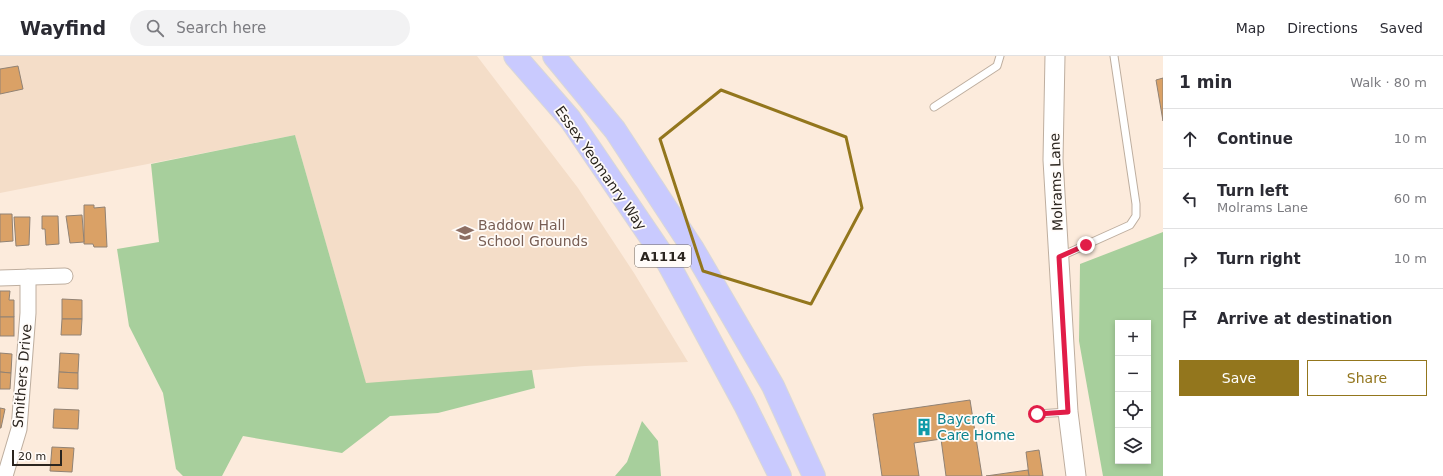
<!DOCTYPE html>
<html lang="en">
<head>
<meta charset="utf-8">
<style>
	:root { --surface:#fff; --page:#f2f2f3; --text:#2b2b33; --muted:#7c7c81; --line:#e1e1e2; --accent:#93761d }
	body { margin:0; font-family:"DejaVu Sans",sans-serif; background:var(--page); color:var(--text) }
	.controls { position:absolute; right:12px; bottom:12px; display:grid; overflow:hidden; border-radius:0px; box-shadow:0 2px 6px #0003 }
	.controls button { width:36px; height:36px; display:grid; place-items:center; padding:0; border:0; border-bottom:1px solid var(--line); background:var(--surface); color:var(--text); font:20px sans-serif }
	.scale { position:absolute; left:12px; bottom:10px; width:50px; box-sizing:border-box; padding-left:4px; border:2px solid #2b251f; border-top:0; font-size:11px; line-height:14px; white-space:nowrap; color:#2b251f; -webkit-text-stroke:3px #fffbf8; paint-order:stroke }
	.stop { position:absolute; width:12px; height:12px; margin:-9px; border:3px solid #e11d48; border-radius:50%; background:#fff }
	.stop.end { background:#e11d48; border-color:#fff; box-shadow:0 1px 4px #0008 }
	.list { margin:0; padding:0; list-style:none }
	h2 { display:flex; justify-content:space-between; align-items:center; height:52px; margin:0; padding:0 16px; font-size:17px }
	h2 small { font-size:13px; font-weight:400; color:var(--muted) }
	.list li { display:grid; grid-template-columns:26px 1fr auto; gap:12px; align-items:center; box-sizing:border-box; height:60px; padding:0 16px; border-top:1px solid var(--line) }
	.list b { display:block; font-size:15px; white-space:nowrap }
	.list p { margin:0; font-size:13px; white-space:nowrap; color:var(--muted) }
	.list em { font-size:13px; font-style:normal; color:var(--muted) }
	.actions { display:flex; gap:8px; padding:12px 16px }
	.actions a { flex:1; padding:9px 0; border:1px solid var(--accent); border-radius:0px; text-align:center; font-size:14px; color:var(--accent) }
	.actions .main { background:var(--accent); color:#fff }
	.icon { flex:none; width:22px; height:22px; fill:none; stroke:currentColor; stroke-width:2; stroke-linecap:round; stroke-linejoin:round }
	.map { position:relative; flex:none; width:1163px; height:420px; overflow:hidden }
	header { display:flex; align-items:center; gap:24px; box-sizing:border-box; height:56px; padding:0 20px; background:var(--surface); border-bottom:1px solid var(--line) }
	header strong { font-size:19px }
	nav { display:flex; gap:22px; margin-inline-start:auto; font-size:14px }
	.search { width:280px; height:36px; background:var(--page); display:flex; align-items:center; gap:10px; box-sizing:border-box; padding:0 14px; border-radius:22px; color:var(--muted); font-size:15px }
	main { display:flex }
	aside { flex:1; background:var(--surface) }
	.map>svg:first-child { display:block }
	.built { fill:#f4ddc8 }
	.green { fill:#a7cf9c; fill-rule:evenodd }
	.building { fill:#daa166; stroke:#918274 }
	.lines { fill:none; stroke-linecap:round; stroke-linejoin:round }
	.service-casing { stroke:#beae9f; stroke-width:9 }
	.minor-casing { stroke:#beae9f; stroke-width:17 }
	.tertiary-casing { stroke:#beae9f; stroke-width:21 }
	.primary-casing { stroke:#d9d8d7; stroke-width:24 }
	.service { stroke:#fff; stroke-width:7 }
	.minor { stroke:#fff; stroke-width:15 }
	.tertiary { stroke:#fff; stroke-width:19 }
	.primary { stroke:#c9cafe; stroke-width:22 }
	.route { stroke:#e11d48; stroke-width:5 }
	.marked { fill:none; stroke:#93761d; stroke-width:3; stroke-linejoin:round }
	.labels { text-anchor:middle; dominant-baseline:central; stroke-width:3.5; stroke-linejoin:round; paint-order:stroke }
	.shield { fill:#fffbf8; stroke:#6b6560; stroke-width:1 }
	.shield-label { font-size:13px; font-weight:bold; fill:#2b251f }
	.street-label { font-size:14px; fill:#2b251f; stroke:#fffbf8 }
	.education-label { font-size:14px; fill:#785e54; stroke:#fffbf8; text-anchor:start }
	.culture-label { font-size:14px; fill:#0d838f; stroke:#fffbf8; text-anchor:start }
</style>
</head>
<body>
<header>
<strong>Wayfind</strong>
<div class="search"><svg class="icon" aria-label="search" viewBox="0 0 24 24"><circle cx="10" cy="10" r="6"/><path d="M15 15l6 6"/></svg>Search here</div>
<nav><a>Map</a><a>Directions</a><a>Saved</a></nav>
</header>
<main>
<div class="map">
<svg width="1163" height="420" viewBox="0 0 1163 420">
	<rect width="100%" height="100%" fill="#fcebdc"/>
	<path class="built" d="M 0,0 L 477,0 L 578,132 L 634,217 L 688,306 L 585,310 L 366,328 L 295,79 L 0,137 Z"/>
	<g class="green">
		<path d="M 295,79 L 366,327 L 532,314 L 535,332 L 438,357 L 390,360 L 342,397 L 243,380 L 222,420 L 183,420 L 176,413 L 163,337 L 129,270 L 117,193 L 159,186 L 151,108 Z"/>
		<path d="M 1163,176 L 1163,420 L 1103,420 L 1079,285 L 1080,208 ZM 1118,267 L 1148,267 L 1148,405 L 1118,405 Z"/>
		<path d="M 642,365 L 658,385 L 661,420 L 615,420 L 627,406 Z"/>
	</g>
	<g class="building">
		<path d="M 18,10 L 23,33 L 0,38 L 0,13 Z"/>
		<path d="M 1163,22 L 1163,65 L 1156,24 Z"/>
		<path d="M 84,149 L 94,149 L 94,152 L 105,151 L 107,191 L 94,191 L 93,188 L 84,188 Z"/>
		<path d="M 0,158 L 12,158 L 13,185 L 0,186 Z"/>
		<path d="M 82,159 L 84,186 L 70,187 L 66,160 Z"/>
		<path d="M 42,160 L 58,160 L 59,188 L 46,189 L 45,173 L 42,173 Z"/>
		<path d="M 14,161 L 30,161 L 29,189 L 16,190 Z"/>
		<path d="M 0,235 L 10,235 L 9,244 L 14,244 L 14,261 L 0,261 Z"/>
		<path d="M 62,243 L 82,244 L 82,263 L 62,263 Z"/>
		<rect x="0" y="261" width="14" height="19"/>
		<path d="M 62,263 L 82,263 L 81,279 L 61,279 Z"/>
		<path d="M 0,297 L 12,298 L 11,317 L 0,316 Z"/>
		<path d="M 60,297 L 79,298 L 78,317 L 59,316 Z"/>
		<path d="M 0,316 L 11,317 L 10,333 L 0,333 Z"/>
		<path d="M 59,316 L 78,317 L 78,333 L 58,332 Z"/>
		<path d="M 970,344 L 982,420 L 946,420 L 941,383 L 914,387 L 919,420 L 882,420 L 873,358 Z"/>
		<path d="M 0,352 L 5,353 L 1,372 L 0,372 Z"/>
		<path d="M 54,353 L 79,354 L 78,373 L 53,372 Z"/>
		<path d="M 52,391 L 74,392 L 72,416 L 50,415 Z"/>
		<path d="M 1039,394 L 1043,420 L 1029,420 L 1026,396 Z"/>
		<path d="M 1028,414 L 1029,420 L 986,420 Z"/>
	</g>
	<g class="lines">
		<g class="service-casing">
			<g id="service">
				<path d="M 934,51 L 997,10 L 1000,0"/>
				<path d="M 1059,201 L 1130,169 L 1136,160 L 1136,148 L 1114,0"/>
				<path d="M 1037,358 L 1068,356"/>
			</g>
		</g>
		<g class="minor-casing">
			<g id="minor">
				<path d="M 0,222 L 65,220"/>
				<path d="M 5,420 L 19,373 L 28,257 L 28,221"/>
			</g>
		</g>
		<g class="tertiary-casing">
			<path id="tertiary" d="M 1055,0 L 1053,104 L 1068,356 L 1076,420"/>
		</g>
		<g class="primary-casing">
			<g id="primary">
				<path d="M 515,0 L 570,63 L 668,207 L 745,349 L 780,420"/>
				<path d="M 554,0 L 615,74 L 693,193 L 773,330 L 814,420"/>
			</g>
		</g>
		<use href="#service" class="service"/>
		<use href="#minor" class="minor"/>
		<use href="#tertiary" class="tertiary"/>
		<use href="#primary" class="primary"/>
	</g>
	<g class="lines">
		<path class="route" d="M 1037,358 L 1068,356 L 1059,201 L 1086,189"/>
	</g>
	<path class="marked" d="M 721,34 L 846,81 L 862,152 L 811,248 L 703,215 L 660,83 Z"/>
	<defs>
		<g id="school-bare" transform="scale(1.38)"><path d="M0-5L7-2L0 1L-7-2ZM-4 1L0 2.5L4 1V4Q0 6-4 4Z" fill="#8d6e63" stroke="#fffbf8" stroke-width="2.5" paint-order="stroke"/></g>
		<g id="building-bare" transform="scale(1.38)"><path d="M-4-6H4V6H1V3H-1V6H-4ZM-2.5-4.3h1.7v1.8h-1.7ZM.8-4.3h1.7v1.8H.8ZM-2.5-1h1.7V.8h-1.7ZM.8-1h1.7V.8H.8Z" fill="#0f9aa8" stroke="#fffbf8" stroke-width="2.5" paint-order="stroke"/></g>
	</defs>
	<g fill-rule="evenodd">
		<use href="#school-bare" x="465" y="177"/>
		<use href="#building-bare" x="924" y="371"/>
	</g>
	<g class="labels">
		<rect class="shield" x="635" y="189" width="56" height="22" rx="3"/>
		<g class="shield-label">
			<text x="663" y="200">A1114</text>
		</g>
		<g class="street-label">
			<text transform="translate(601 112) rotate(55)">Essex Yeomanry Way</text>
			<text transform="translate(1056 126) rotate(-92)">Molrams Lane</text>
			<text transform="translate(22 320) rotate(-85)">Smithers Drive</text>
		</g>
		<g class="education-label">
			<text x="478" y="169">Baddow Hall<tspan x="478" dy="16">School Grounds</tspan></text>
		</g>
		<g class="culture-label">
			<text x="937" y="363">Baycroft<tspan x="937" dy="16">Care Home</tspan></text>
		</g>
	</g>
</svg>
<div class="controls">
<button>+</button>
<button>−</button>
<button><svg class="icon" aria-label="locate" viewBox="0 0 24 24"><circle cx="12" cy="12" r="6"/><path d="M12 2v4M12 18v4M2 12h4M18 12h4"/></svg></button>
<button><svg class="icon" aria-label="layers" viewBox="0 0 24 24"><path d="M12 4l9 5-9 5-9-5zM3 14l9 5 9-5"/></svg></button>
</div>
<div class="scale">20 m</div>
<div class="stop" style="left:1037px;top:358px"></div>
<div class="stop end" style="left:1086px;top:189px"></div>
</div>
<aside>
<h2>1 min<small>Walk · 80 m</small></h2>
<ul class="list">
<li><svg class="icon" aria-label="ahead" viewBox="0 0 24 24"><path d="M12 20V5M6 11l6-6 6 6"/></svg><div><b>Continue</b></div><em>10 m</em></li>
<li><svg class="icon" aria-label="left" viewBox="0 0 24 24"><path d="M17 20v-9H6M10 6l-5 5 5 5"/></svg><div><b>Turn left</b><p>Molrams Lane</p></div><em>60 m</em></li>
<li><svg class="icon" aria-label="right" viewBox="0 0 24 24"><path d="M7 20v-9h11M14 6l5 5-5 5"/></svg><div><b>Turn right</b></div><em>10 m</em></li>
<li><svg class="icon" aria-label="arrive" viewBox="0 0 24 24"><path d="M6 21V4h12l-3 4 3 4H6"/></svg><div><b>Arrive at destination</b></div></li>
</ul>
<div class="actions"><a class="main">Save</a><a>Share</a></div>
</aside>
</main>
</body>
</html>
